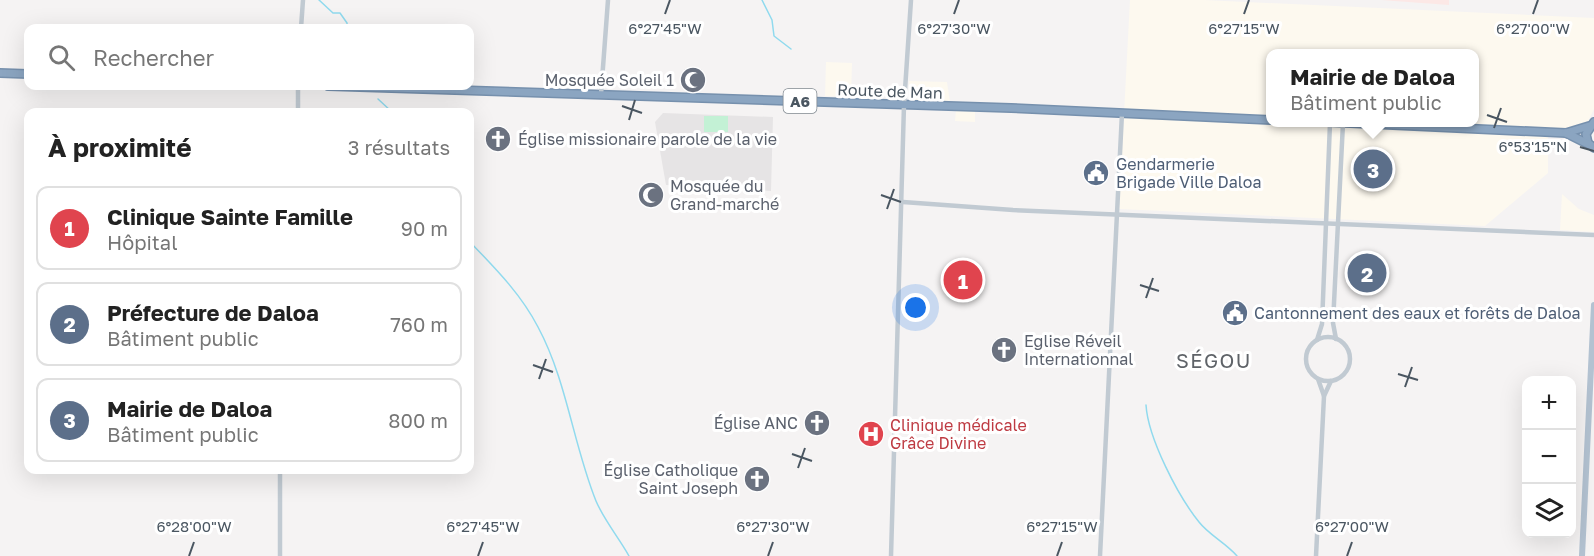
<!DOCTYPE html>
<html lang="fr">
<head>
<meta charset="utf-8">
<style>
	:root { --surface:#fff; --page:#f2f2f2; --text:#222; --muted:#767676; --line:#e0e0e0; --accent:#ea580c }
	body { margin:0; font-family:"Golos Text",sans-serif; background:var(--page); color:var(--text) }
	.controls { position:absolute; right:18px; bottom:18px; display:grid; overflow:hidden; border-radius:12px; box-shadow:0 6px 24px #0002 }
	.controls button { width:54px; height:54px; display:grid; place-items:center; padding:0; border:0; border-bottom:2px solid var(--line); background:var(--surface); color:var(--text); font:30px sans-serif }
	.you { position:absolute; left:916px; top:308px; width:21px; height:21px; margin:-15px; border:4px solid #fff; border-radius:50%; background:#1a73e8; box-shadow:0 0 0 9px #1a73e833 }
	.badge { display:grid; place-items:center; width:39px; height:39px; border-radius:50%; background:var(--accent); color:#fff; font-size:20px; font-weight:700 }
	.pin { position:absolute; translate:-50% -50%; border:3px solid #fff; box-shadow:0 2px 6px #0006 }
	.popup { position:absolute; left:1266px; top:49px; width:213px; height:78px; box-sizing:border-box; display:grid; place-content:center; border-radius:12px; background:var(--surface); filter:drop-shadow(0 2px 4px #0005); font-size:20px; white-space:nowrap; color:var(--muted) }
	.popup b { font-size:22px; color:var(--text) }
	.popup::after { content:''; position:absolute; left:50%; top:100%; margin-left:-12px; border:12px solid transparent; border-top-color:var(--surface) }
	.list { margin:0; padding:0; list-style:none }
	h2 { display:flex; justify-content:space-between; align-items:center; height:78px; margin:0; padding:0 24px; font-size:26px }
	h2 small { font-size:20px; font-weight:400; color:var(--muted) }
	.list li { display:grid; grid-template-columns:39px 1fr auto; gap:18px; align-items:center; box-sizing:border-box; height:84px; margin:0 12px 12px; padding:0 12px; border:2px solid var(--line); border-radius:12px }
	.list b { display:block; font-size:22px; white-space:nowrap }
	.list p { margin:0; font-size:20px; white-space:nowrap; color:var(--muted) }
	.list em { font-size:20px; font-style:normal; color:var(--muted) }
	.icon { flex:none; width:33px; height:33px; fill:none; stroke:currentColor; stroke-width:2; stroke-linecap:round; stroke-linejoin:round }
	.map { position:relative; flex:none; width:1594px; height:556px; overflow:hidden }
	.search { position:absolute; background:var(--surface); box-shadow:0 6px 24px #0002; left:24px; top:24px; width:450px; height:66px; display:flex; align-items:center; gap:15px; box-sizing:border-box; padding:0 21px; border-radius:12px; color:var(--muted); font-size:22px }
	.panel { position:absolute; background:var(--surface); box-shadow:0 6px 24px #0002; left:24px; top:108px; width:450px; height:366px; border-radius:12px }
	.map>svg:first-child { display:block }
	.commercial { fill:#fdf9ef; fill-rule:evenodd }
	.education { fill:#e6e4e5 }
	.medical { fill:#fce8e6 }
	.green { fill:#c3f1d5 }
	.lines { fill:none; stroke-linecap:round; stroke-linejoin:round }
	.stream { stroke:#90daee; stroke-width:1.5 }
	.highway-casing { stroke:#7690ad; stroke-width:10 }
	.minor { stroke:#c1cad2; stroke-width:4.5 }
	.major { stroke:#b3c2d1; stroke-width:6 }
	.highway { stroke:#8ba5c1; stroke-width:7 }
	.ticks { fill:none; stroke:#4a5661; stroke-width:2 }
	.labels { text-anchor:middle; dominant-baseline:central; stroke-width:6; stroke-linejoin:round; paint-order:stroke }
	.shield { fill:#fff; stroke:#808990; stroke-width:1.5 }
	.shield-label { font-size:15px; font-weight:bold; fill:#4a5661 }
	.worship-label { font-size:16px; fill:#5b616d; stroke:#fff; text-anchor:end }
	.street-label { font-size:16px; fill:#4a5661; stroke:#fff }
	.service-label { font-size:16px; fill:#4e5e75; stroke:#fff; text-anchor:start }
	.health-label { font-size:16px; fill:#be3a42; stroke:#fff; text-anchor:start }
	.quarter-label { font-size:20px; letter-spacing:1.5px; fill:#5f6368; stroke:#fff }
	.ticks-label { font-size:15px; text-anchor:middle; fill:#4a5661; stroke:#fff; stroke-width:6; stroke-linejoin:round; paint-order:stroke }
</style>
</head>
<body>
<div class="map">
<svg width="1594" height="556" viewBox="0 0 1594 556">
	<rect width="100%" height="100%" fill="#f5f3f3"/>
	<g class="commercial">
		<path d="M 1130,0 L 1204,0 L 1594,18 L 1594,109 L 1588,121 L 1582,125 L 1567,129 L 1548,129 L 1548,173 L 1485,226 L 1119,209 ZM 1271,54 L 1475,54 L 1475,122 L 1271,122 Z"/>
		<path d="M 826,62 L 852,63 L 851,97 L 825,96 Z"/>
		<path d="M 909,81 L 947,82 L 950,102 L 909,101 Z"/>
		<path d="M 956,110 L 975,111 L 975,122 L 955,121 Z"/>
		<path d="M 1562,194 L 1579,209 L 1594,215 L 1594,232 L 1560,230 Z"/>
	</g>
	<path class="education" d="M 663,113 L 773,117 L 771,191 L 666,185 L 655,122 Z"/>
	<path class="medical" d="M 1381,0 L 1449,0 L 1449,5 Z"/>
	<rect class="green" x="704" y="116" width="24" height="16"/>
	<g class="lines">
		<g class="stream">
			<path d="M 319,0 L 333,13 L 340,13 L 347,23 L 347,28"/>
			<path d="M 762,0 L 772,20 L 774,36 L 791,49"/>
			<path d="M 378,99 L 392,112"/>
			<path d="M 470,242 C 495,268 521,294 538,327 C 567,381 573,444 596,501 C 604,520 619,538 629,556"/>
			<path d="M 1146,405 C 1148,438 1178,496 1199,522 C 1209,535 1226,543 1237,556"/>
		</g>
		<g class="highway-casing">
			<g id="highway">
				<path d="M 0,73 L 28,74"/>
				<path d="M 328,86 L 1011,108 L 1271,120"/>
				<path d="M 1329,122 L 1566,133 L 1589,126"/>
				<path d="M 1594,122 L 1586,134 L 1588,143 L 1594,148"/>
				<path d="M 1566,133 L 1590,145"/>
			</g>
		</g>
		<g class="minor">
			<path d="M 301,28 L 303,0"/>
			<path d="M 601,94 L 608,0"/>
			<path d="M 298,112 L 298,86"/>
			<path d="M 903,202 L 1013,210 L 1594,235"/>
			<circle cx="1328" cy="359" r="22"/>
			<path d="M 1336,339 L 1333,323 L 1343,123"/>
			<path d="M 1317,340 L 1322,324 L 1330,123"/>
			<path d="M 1318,379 L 1324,396"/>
			<path d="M 280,470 L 280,556"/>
			<path d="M 891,556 L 904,105 L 911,0"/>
			<path d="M 1100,556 L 1122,113"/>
			<path d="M 1316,556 L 1324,396 L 1331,381"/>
		</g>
		<path class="major" d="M 1582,556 L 1594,305"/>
		<use href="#highway" class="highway"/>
	</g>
	<path class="ticks" d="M 665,14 L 670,0M 954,14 L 959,0M 1244,14 L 1249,0M 1533,14 L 1538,0M 622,106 L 642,113M 1487,115 L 1507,122M 629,120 L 635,100M 1494,128 L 1501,108M 1580,147 L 1594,151M 881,195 L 901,202M 887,209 L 894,189M 1140,285 L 1159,291M 1146,298 L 1153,278M 533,365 L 553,372M 1398,374 L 1418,380M 539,379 L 546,359M 1405,387 L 1412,367M 792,454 L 812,461M 798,468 L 805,448M 189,556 L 194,542M 478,556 L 483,542M 768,556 L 773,542M 1057,556 L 1062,542M 1347,556 L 1352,542"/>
	<defs>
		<g id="mosque-disc" transform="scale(1.35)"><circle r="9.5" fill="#6b7280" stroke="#fff"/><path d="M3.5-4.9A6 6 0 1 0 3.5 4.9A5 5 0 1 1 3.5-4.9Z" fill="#fff"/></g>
		<g id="church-disc" transform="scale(1.35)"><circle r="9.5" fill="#6b7280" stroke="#fff"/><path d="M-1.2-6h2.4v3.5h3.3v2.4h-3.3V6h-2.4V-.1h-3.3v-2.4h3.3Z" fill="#fff"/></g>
		<g id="civic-disc" transform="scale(1.35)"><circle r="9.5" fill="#5c6f8a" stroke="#fff"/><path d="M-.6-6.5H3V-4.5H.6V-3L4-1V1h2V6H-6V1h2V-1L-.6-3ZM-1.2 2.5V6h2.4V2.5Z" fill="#fff"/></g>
		<g id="hospital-disc" transform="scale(1.35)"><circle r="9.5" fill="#e0444e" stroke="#fff"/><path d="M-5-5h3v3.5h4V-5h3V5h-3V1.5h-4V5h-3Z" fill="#fff"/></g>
	</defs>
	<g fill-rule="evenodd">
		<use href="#mosque-disc" x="693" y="80"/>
		<use href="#church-disc" x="498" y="139"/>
		<use href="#civic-disc" x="1096" y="173"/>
		<use href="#mosque-disc" x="651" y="195"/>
		<use href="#civic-disc" x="1235" y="313"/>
		<use href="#church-disc" x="1004" y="350"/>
		<use href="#church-disc" x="817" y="423"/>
		<use href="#hospital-disc" x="871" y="434"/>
		<use href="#church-disc" x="757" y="479"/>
	</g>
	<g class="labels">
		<rect class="shield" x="783.5" y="89" width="33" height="24" rx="4.5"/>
		<g class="shield-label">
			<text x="800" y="101">A6</text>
		</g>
		<g class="worship-label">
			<text x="674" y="80">Mosquée Soleil 1</text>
			<text x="518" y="139" text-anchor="start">Église missionaire parole de la vie</text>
			<text x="670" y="186" text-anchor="start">Mosquée du<tspan x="670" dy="18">Grand-marché</tspan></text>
			<text x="1024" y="341" text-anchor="start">Eglise Réveil<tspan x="1024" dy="18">Internationnal</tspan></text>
			<text x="798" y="423">Église ANC</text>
			<text x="738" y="470">Église Catholique<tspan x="738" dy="18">Saint Joseph</tspan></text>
		</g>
		<g class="street-label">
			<text transform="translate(890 91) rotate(2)">Route de Man</text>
		</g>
		<g class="service-label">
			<text x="1116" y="164">Gendarmerie<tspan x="1116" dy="18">Brigade Ville Daloa</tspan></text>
			<text x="1254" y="313">Cantonnement des eaux et forêts de Daloa</text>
		</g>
		<g class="health-label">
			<text x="890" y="425">Clinique médicale<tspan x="890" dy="18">Grâce Divine</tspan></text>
		</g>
		<g class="quarter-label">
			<text x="1214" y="360">SÉGOU</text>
		</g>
	</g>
	<g class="ticks-label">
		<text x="1244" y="34">6°27'15"W</text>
		<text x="665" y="34">6°27'45"W</text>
		<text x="954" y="34">6°27'30"W</text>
		<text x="1533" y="34">6°27'00"W</text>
		<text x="1533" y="152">6°53'15"N</text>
		<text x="194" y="532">6°28'00"W</text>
		<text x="483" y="532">6°27'45"W</text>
		<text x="773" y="532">6°27'30"W</text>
		<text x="1062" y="532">6°27'15"W</text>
		<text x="1352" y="532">6°27'00"W</text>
	</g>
</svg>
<div class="controls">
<button>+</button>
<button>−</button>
<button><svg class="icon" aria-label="layers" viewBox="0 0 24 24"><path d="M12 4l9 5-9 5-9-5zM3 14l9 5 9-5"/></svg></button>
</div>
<div class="you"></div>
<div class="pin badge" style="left:963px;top:280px;background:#e0444e">1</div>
<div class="pin badge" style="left:1367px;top:273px;background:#5c6f8a">2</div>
<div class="pin badge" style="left:1373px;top:169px;background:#5c6f8a">3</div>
<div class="popup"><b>Mairie de Daloa</b>Bâtiment public</div>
<div class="search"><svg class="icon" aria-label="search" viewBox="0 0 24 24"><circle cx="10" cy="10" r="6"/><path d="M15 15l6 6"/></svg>Rechercher</div>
<section class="panel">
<h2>À proximité<small>3 résultats</small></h2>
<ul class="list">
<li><span class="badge" style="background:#e0444e">1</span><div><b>Clinique Sainte Famille</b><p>Hôpital</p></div><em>90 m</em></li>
<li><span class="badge" style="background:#5c6f8a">2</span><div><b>Préfecture de Daloa</b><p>Bâtiment public</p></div><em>760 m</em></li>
<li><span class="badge" style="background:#5c6f8a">3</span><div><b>Mairie de Daloa</b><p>Bâtiment public</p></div><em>800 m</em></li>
</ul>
</section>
</div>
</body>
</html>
